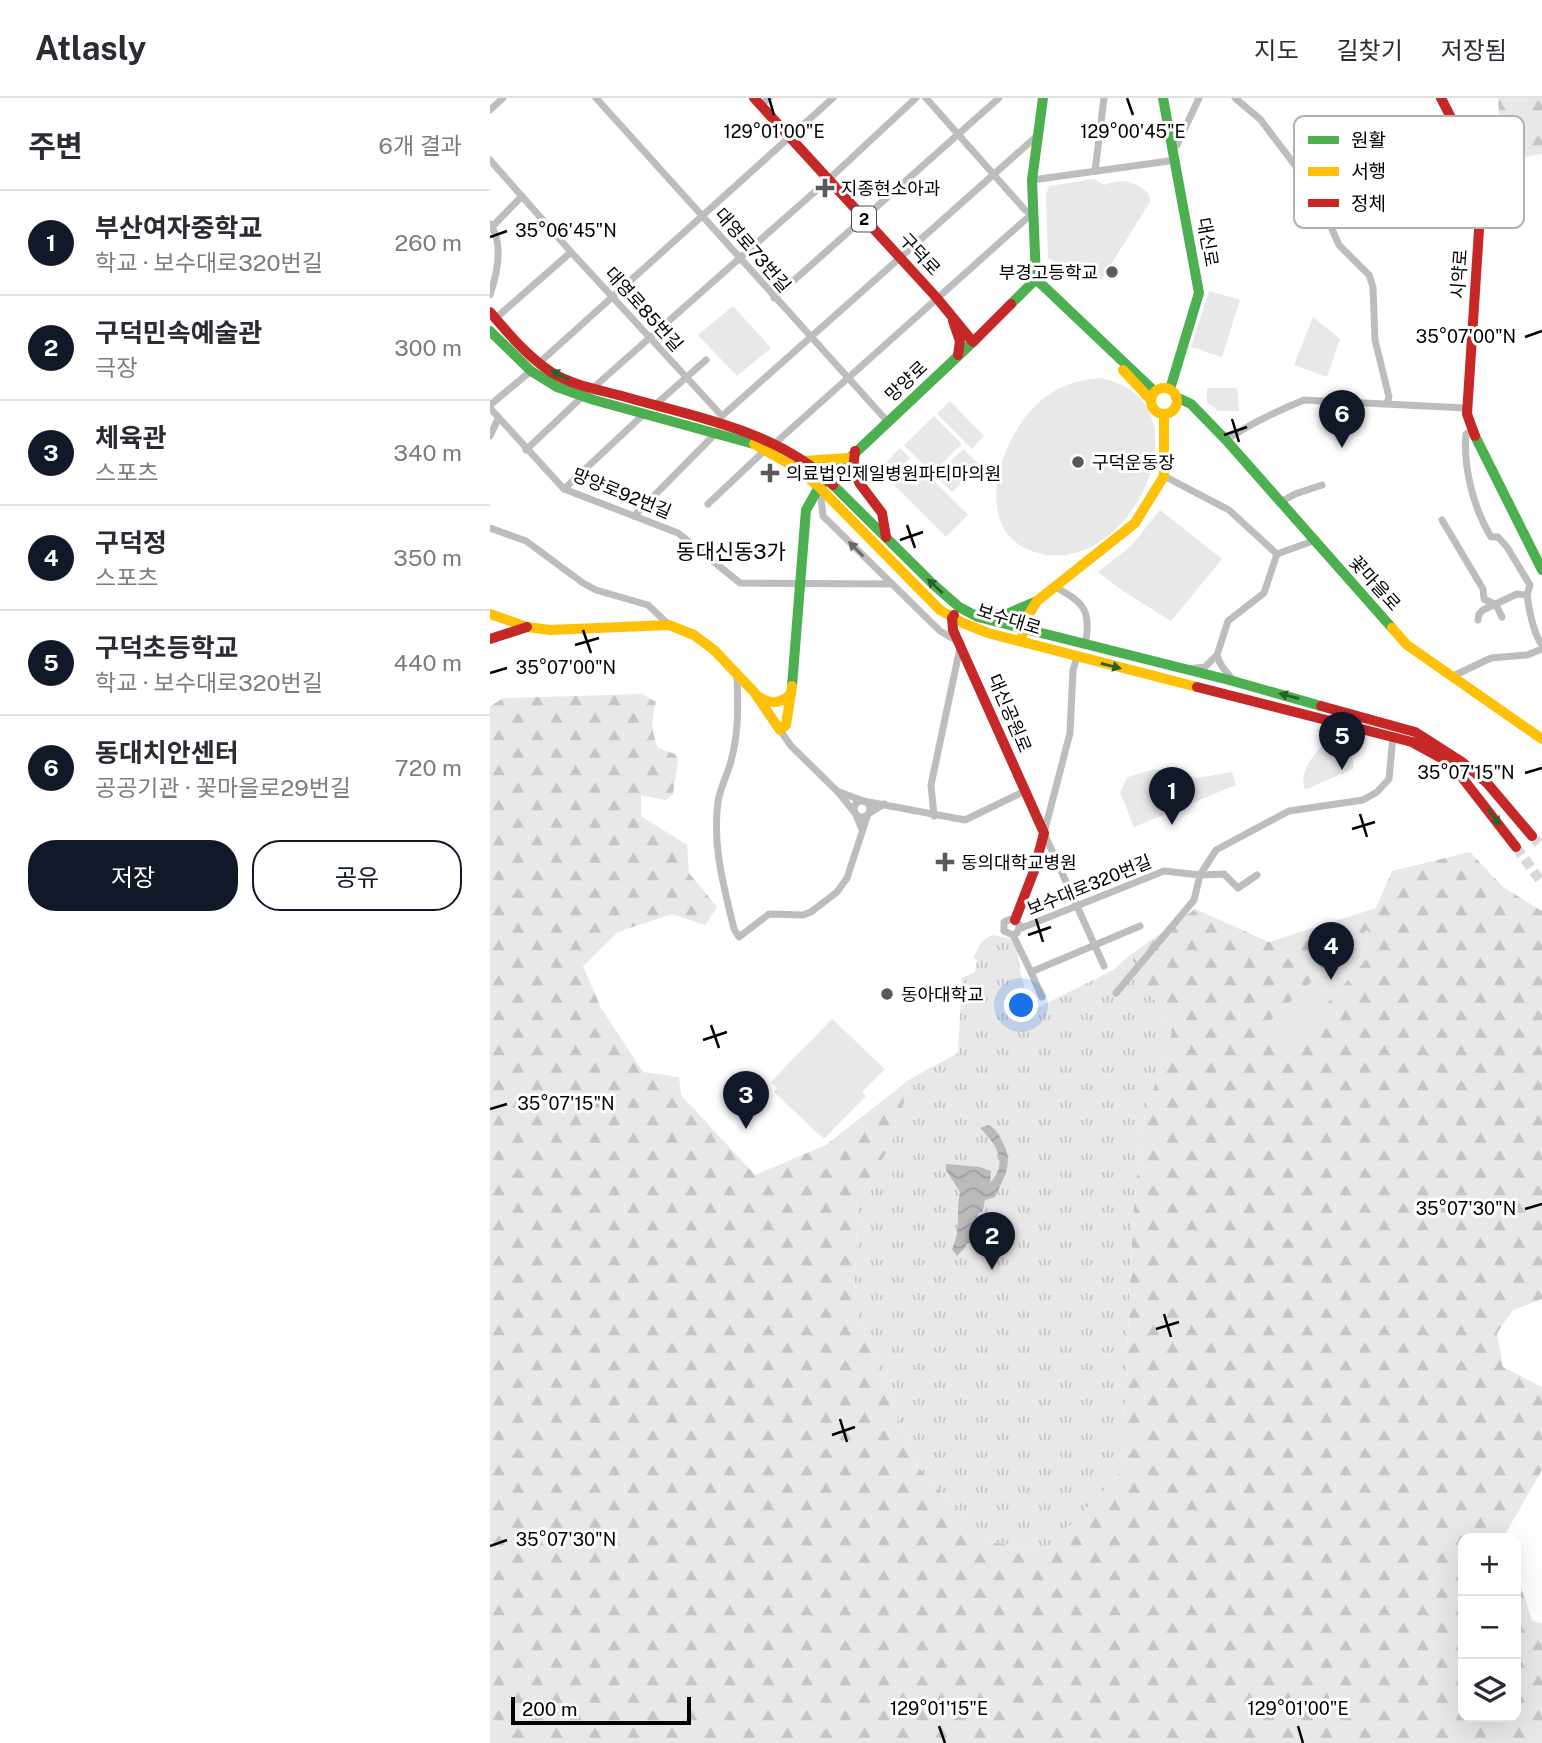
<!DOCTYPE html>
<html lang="ko">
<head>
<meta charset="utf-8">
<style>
	:root { --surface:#fff; --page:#f2f2f3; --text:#2b2b33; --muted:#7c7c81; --line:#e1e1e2; --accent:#111827 }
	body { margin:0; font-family:"Public Sans","Noto Sans KR",sans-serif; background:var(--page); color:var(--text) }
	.controls { position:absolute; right:21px; bottom:21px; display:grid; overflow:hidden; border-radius:14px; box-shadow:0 7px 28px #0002 }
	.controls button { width:63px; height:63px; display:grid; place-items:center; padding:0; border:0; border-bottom:2px solid var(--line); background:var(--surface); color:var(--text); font:35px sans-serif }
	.scale { position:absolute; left:21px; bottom:18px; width:180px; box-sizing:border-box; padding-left:7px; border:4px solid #000; border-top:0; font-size:19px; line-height:24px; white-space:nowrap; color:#000; -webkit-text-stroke:5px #fff; paint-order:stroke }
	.you { position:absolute; left:532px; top:908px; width:24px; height:24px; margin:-18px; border:5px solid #fff; border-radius:50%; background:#1a73e8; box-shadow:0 0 0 10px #1a73e833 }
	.badge { display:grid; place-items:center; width:46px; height:46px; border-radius:50%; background:var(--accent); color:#fff; font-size:23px; font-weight:700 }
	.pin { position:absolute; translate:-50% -58px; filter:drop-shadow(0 2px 4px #0008) }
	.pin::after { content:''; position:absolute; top:37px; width:24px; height:21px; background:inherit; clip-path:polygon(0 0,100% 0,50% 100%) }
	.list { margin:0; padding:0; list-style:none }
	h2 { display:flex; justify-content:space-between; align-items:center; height:91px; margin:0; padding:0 28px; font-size:30px }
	h2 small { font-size:23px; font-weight:400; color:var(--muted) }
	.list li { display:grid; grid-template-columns:46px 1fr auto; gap:21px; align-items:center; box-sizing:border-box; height:105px; padding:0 28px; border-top:2px solid var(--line) }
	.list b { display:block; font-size:26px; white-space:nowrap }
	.list p { margin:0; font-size:23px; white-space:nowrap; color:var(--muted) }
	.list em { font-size:23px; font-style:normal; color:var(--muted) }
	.actions { display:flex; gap:14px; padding:21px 28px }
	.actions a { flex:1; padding:16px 0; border:2px solid var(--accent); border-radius:28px; text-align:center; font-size:24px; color:var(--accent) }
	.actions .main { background:var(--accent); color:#fff }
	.icon { flex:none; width:38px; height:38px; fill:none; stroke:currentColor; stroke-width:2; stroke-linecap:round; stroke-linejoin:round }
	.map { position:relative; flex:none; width:1052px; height:1645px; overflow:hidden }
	header { display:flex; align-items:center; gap:42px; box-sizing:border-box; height:98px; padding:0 35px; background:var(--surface); border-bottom:2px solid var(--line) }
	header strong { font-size:33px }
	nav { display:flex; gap:38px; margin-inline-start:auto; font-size:24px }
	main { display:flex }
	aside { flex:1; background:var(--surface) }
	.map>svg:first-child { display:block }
	.grass { fill:url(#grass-tufts) }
	.forest { fill:url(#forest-firs) }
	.pitch { fill:#e8e8e8 }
	.water { fill:url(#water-waves) }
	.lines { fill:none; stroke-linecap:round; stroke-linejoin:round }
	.secondary-tunnel { stroke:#d9d9d9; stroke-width:10; stroke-dasharray:10 5; stroke-linecap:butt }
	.street { stroke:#bdbdbd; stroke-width:7 }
	.fast { stroke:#4caf50; stroke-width:10 }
	.slow { stroke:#ffc107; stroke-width:10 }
	.jam { stroke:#c62828; stroke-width:10 }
	.oneway { fill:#2a602c }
	.oneway2 { fill:#686868 }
	.ticks { fill:none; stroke:#000; stroke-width:2.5 }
	.poi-dot { fill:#595959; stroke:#fff; stroke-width:2.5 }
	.labels { text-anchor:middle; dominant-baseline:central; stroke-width:6; stroke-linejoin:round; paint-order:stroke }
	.shield { fill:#fff; stroke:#4c4c4c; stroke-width:2 }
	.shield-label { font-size:16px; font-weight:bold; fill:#000 }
	.poi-label { font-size:18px; fill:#000; stroke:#fff; text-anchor:start }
	.street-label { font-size:18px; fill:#000; stroke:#fff }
	.quarter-label { font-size:21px; fill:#000; stroke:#fff }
	.key { fill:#fff; stroke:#b2b2b2; stroke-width:2 }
	.key-label { font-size:19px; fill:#000 }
	.ticks-label { font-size:18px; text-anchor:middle; fill:#000; stroke:#fff; stroke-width:6; stroke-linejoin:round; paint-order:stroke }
</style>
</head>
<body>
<header>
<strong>Atlasly</strong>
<nav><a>지도</a><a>길찾기</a><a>저장됨</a></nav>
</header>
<main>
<aside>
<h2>주변<small>6개 결과</small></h2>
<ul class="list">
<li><span class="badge">1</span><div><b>부산여자중학교</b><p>학교 · 보수대로320번길</p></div><em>260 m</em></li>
<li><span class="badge">2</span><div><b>구덕민속예술관</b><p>극장</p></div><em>300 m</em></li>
<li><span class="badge">3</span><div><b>체육관</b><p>스포츠</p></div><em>340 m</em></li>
<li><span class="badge">4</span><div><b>구덕정</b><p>스포츠</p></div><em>350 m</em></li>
<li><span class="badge">5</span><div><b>구덕초등학교</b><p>학교 · 보수대로320번길</p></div><em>440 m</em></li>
<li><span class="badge">6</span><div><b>동대치안센터</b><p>공공기관 · 꽃마을로29번길</p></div><em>720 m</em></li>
</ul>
<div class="actions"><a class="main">저장</a><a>공유</a></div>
</aside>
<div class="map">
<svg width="1052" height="1645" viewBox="0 0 1052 1645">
	<defs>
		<pattern id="grass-tufts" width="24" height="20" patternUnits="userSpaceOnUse" patternTransform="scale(1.75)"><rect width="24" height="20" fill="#e8e8e8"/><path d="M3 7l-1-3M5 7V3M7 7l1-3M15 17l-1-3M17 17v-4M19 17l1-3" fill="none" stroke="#c5c5c5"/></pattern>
		<pattern id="forest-firs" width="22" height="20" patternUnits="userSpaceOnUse" patternTransform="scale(1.75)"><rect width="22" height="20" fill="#e8e8e8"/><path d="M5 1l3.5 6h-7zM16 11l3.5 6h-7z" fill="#c5c5c5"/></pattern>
		<pattern id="water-waves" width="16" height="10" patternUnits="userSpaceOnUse" patternTransform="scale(1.75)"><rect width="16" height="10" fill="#bababa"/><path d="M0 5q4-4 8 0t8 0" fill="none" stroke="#9e9e9e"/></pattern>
	</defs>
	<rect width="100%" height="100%" fill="#fff"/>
	<path class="grass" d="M 502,837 L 526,842 L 530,873 L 541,913 L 625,871 L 640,857 L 682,934 L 653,1023 L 643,1117 L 632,1373 L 559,1450 L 496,1444 L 427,1368 L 364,1208 L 368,1100 L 401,1046 L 420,981 L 468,955 L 472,880 L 485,874 L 487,862 L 483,860 L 492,843 Z"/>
	<g class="forest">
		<path d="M 1008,0 L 1052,0 L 1052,56 L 1027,60 L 1011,48 Z"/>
		<path d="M 152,596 L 166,604 C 161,622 161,633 168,650 L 185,656 L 188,662 L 183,696 L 175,702 L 151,697 L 151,718 L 197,747 L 199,775 L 227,809 L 215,827 L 182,816 L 128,834 L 93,868 L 111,910 L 153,974 L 189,979 L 191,997 L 265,1077 L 336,1047 L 420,981 L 401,1047 L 368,1100 L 364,1208 L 427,1368 L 496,1444 L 559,1450 L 632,1373 L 643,1117 L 653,1023 L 682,934 L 640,857 L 705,811 L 779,844 L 886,810 L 902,773 L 980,754 L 1013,789 L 1052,813 L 1052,1201 L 1023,1212 L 1007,1235 L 1013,1269 L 1052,1289 L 1052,1372 L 1014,1438 L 1015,1440 L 973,1440 L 973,1619 L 1026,1619 L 1026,1473 L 1042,1523 L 1052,1525 L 1052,1645 L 0,1645 L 0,608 L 14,600 Z"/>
	</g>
	<g class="pitch">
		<path d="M 604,81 L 614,87 C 632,80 645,83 659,96 L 660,104 L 611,182 L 581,167 L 577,172 L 558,160 L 556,97 L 559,88 Z"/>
		<path d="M 719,193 L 750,202 L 732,259 L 701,249 Z"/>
		<path d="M 243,208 L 281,250 L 247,278 L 208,237 Z"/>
		<path d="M 823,219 L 850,241 L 837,279 L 804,267 Z"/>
		<path d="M 610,280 C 728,302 636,492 539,452 C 480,427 512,338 547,306 C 565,289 587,282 610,280 Z"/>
		<path d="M 717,290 L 747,290 L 749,313 L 728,313 L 717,304 Z"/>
		<path d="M 460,303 L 494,338 L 482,351 L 447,316 Z"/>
		<path d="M 444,318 L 472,346 L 442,375 L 414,347 Z"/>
		<path d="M 410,350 L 420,360 L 401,380 L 391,370 Z"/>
		<path d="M 473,351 L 489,366 L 462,394 L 446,378 Z"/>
		<path d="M 426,365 L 478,417 L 456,439 L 404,387 Z"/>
		<path d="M 670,412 L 732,461 L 681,523 L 633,493 L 608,474 L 641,448 Z"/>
		<path d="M 837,641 L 860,646 L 864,670 L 815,692 C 807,674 826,655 837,641 Z"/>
		<path d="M 665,671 L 707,680 L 742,674 L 746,687 L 644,729 L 630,694 L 638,679 Z"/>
		<path d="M 877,832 L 889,847 L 804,943 L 790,946 L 774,928 Z"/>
		<path d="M 342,921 L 395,971 L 372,994 L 376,998 L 334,1041 L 284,994 L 287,990 L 281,984 Z"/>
	</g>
	<path class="water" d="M 499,1027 C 507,1032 509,1037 513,1045 C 524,1065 514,1080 505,1099 L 495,1102 L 493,1112 L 488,1116 L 485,1145 L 477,1145 L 475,1150 L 467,1158 L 462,1151 C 471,1134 466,1114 470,1094 L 456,1072 L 456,1066 L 490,1069 L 501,1073 L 500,1085 C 519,1065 507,1047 490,1030 Z"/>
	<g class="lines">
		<g class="secondary-tunnel">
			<path d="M 1042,738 L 1052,749"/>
			<path d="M 1026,749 L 1052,785"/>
		</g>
		<g class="street">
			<path d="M 106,0 L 398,324"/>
			<path d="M 745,0 L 770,21 L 826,95 L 849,147 L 879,177 L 883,189 L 885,242 L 899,299 L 897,305"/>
			<path d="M 270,8 L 279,0"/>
			<path d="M 0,12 L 13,0"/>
			<path d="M 683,49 L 687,47 L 709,0"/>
			<path d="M 0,62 L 81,154 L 232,318"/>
			<path d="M 605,73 L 614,0"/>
			<path d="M 542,82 L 686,62"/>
			<path d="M 0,126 C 14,145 7,176 0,197"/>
			<path d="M 1,130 L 32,98"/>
			<path d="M 284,200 L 509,0"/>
			<path d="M 6,220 L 81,154"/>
			<path d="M 49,265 L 343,0"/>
			<path d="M 103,290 L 338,82 L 426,0"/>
			<path d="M 0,307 L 41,273"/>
			<path d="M 165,307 L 216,262"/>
			<path d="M 0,310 L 74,391 L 188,435 L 250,485 L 402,486"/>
			<path d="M 232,318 L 548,37"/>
			<path d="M 983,332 L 976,336 C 973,370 984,411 1001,439 L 1008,439 L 1017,449 L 1040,487 L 1037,497"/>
			<path d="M 0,338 L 8,321"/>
			<path d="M 736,342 C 760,326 787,313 814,302 L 976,310"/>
			<path d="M 283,347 L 536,121 L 543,117 L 535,112 L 436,0"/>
			<path d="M 36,352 L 93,298"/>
			<path d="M 674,378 L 739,412 L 787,456"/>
			<path d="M 74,391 L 155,315"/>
			<path d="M 330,391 L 333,418 L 450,533 L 471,545 L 441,687 L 444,718"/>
			<path d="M 789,405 L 805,396 L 832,387"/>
			<path d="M 218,406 L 274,353"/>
			<path d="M 144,418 L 227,334"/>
			<path d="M 952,422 L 993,491 L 994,501 L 1006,507 L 1012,519"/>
			<path d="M 0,430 L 36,443 L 93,485 L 106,492 L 158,507 L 179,527"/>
			<path d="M 787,456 L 823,443"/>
			<path d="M 565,489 C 594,504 602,513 595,547"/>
			<path d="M 988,522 L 989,516 L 993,512 L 1027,496 L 1037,497 C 1039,511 1043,535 1052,547"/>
			<path d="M 727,557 C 731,572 737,572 743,583"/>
			<path d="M 587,559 L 583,572 L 580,635 L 554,735 L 614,868"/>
			<path d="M 698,571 L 715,569 L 727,557 L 738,523 L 774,495 L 787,456"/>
			<path d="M 247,577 C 248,606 249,634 241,663 C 238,676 230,689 228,704 C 222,748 234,789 244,831 L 249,839 L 279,816 L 313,817 L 321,814 L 347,794 L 357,780 L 378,716 L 394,706"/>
			<path d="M 963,578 L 1001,560 L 1037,557 L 1052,551"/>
			<path d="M 290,632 L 301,648 L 347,693 L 373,703 L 475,722 L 535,693"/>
			<path d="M 348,694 L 365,715 L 372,731"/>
			<circle cx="372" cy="711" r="8"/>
			<path d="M 529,831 L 674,773 L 710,777 L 726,752 L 799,713 L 873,702 L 887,694 L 899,681 L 903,638"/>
			<path d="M 523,837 L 527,835 L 530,827 L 521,821 L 514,824 L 514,833 L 523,837 L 541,874"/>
			<path d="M 626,895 L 704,802 L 710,777 L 734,776 L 748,790 L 767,777"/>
			<path d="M 552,899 L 541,874 L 650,828"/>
		</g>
		<g class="fast">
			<path d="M 673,0 L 709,195 L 680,291"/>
			<path d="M 546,181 L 664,293"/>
			<path d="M 521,206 L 546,181 L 542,82 L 553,0"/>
			<path d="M 0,233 L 41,273 L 67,289 L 104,302 L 264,346"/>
			<path d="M 686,299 L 701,306 L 736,342 L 902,530"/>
			<path d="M 985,338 L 1052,472"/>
			<path d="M 343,387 L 444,487 L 469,509 L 488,519 L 743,583 L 831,608"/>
			<path d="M 496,518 L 519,515 L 547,503"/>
			<path d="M 302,588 L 316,412 L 329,389 L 483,244"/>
		</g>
		<g class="slow">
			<path d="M 633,272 L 660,301"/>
			<circle cx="674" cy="303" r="13"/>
			<path d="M 264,346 L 306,370 L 329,389 L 450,512 L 473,525 L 498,535 L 707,589"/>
			<path d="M 313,363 L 358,360"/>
			<path d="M 0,516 L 37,529 L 60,532 L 179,527 L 204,537 L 224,552 L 264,594 L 290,632 L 296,627 L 302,588"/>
			<path d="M 902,530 L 917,547 L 1052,641"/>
			<path d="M 532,538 L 537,519 L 547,503 L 645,425 L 674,378 L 674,316"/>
			<path d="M 268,598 C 280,607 290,606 301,596"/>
		</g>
		<g class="jam">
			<path d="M 264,0 L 446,199 L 483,244 L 521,206"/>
			<path d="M 951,0 L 989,75 L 992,86 L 977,316 L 985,338"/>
			<path d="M 0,214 C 19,236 37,258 61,274 C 81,287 110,292 132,298 C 204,319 287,332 343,387"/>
			<path d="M 463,223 L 470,243 L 468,257"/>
			<path d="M 365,353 L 363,372 L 370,386 L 392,415 L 396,439"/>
			<path d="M 464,517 L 462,520 L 463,532 L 554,735 L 544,773 L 525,822"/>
			<path d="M 0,541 L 37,529"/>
			<path d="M 707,589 L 922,644 L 953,661 L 967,673 L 1026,749"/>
			<path d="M 831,608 L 925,634 L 972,664 L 997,685 L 1042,738"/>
		</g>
	</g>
	<defs><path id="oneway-solid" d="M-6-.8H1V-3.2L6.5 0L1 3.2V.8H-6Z" transform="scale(1.75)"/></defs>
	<g class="oneway">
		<use href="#oneway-solid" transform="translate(70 277) rotate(-153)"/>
		<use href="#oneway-solid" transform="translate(445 488) rotate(-137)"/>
		<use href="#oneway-solid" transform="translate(621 568) rotate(14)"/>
		<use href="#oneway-solid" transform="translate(799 598) rotate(-165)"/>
		<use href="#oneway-solid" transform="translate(1004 719) rotate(53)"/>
	</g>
	<use class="oneway2" href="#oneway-solid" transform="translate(366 451) rotate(-135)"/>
	<path class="ticks" d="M 279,0 L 284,17M 637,0 L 643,17M 0,139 L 17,133M 1035,239 L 1052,233M 742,321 L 749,344M 734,337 L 757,329M 417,427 L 425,450M 410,442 L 433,434M 93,532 L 101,555M 85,547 L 109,540M 0,575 L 17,570M 1035,675 L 1052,670M 870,716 L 877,739M 862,731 L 885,724M 546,821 L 553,844M 538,837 L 561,829M 221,927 L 229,950M 213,942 L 237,934M 0,1011 L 17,1006M 1035,1111 L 1052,1106M 674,1216 L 681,1239M 666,1231 L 689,1224M 350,1321 L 357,1344M 342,1337 L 365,1329M 0,1448 L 17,1442M 449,1628 L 455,1645M 808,1628 L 813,1645"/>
	<g class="poi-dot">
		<path d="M331.5 79.5h7v7h7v7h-7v7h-7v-7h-7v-7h7z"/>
		<circle cx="622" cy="174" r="7"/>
		<circle cx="588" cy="364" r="7"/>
		<path d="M276.5 364.5h7v7h7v7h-7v7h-7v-7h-7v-7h7z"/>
		<path d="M451.5 753.5h7v7h7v7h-7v7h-7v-7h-7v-7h7z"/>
		<circle cx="397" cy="896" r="7"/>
	</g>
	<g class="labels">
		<rect class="shield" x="362" y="108.5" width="24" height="25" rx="5"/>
		<g class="shield-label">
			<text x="374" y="121">2</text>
		</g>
		<g class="poi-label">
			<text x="351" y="90">지종현소아과</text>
			<text x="608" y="174" text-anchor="end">부경고등학교</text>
			<text x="602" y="364">구덕운동장</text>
			<text x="296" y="375">의료법인제일병원파티마의원</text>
			<text x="471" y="764">동의대학교병원</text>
			<text x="411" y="896">동아대학교</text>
		</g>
		<g class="street-label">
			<text transform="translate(718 144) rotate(80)">대신로</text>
			<text transform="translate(263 152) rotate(49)">대영로73번길</text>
			<text transform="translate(430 156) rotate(47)">구덕로</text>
			<text transform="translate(969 176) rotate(-86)">시약로</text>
			<text transform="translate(154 211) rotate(48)">대영로85번길</text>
			<text transform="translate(416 283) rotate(-43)">망양로</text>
			<text transform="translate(132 395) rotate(22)">망양로92번길</text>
			<text transform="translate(885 485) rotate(48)">꽃마을로</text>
			<text transform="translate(519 521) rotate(17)">보수대로</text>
			<text transform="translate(520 615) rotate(67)">대신공원로</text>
			<text transform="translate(599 787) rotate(-22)">보수대로320번길</text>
		</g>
		<g class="quarter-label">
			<text x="241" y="453">동대신동3가</text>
		</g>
	</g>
	<rect x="804" y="18" width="230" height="112" rx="10" class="key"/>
	<rect x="818" y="38" width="31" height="8" fill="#4caf50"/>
	<rect x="818" y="69" width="31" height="9" fill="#ffc107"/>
	<rect x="818" y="101" width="31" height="8" fill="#c62828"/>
	<g class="key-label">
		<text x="861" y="49">원활</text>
		<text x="861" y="80">서행</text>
		<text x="861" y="112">정체</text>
	</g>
	<g class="ticks-label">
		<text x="284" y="40">129°01'00"E</text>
		<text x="643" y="40">129°00'45"E</text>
		<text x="76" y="139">35°06'45"N</text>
		<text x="976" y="245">35°07'00"N</text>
		<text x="76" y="576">35°07'00"N</text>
		<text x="976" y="681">35°07'15"N</text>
		<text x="76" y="1012">35°07'15"N</text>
		<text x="976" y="1117">35°07'30"N</text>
		<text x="76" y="1448">35°07'30"N</text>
		<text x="449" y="1617">129°01'15"E</text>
		<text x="808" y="1617">129°01'00"E</text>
	</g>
</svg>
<div class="controls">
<button>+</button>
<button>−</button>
<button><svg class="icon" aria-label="layers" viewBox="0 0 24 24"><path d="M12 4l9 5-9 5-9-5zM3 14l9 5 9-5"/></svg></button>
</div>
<div class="scale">200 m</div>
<div class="you"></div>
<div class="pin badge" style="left:682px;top:727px">1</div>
<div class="pin badge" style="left:502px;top:1172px">2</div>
<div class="pin badge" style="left:256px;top:1031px">3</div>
<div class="pin badge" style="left:841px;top:882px">4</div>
<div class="pin badge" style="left:852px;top:672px">5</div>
<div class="pin badge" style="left:852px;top:350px">6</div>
</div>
</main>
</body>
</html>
